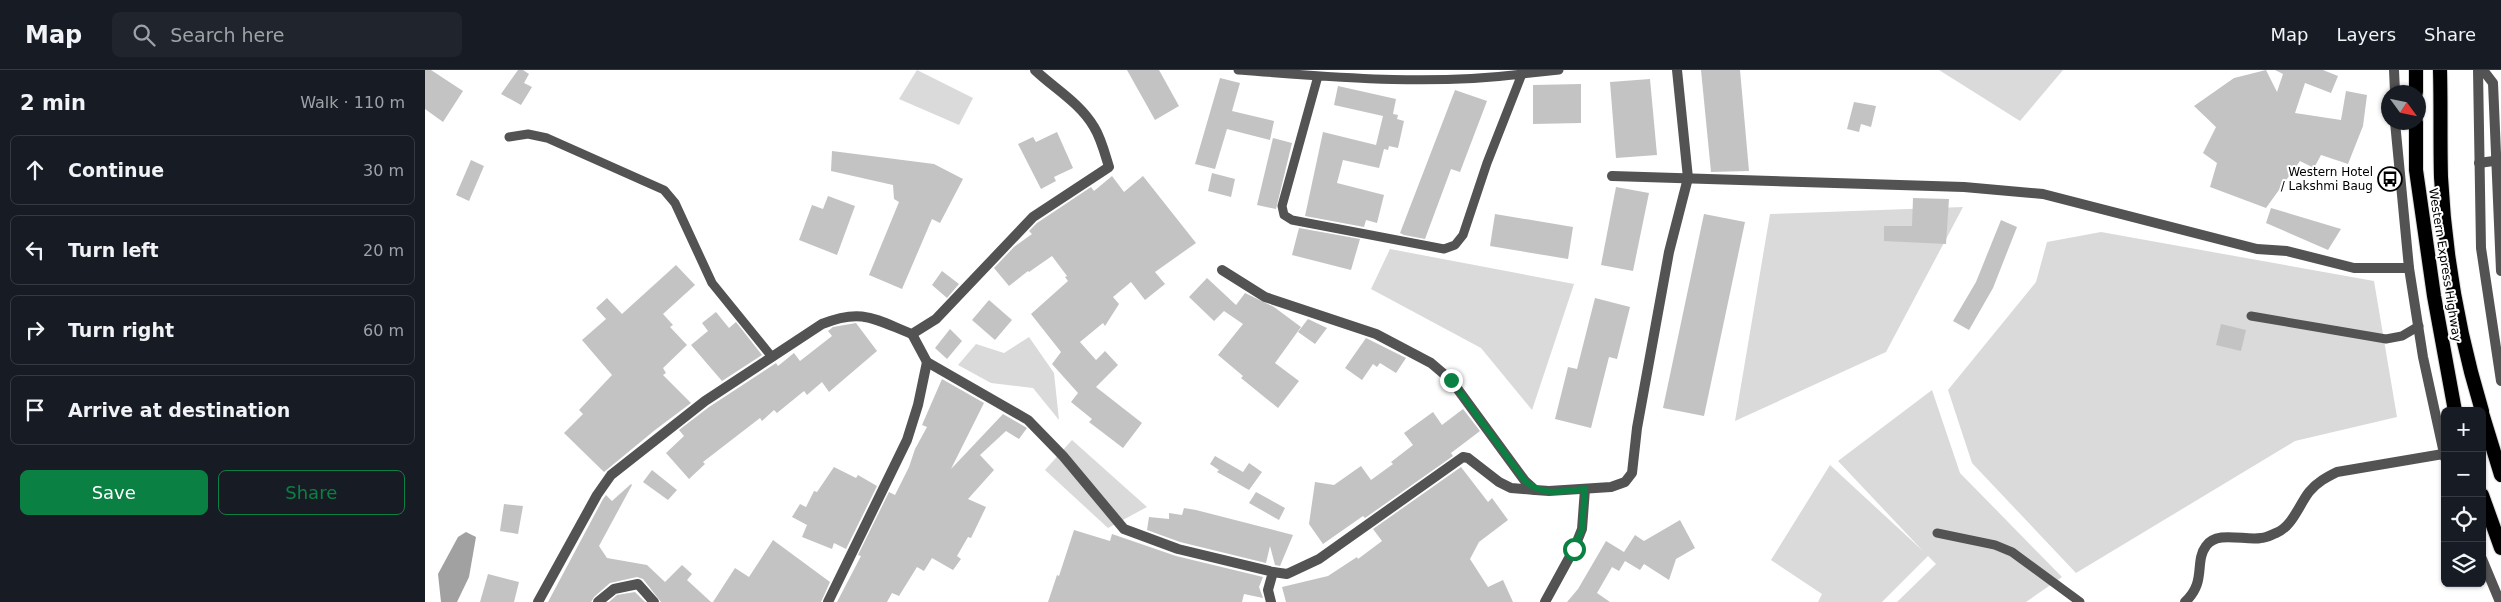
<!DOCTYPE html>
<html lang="en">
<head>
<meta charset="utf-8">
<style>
	:root { --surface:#171b24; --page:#20242c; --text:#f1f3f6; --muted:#9ea1a6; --line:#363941; --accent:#0b8043 }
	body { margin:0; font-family:"DejaVu Sans",sans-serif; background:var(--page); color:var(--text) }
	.controls { position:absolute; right:15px; bottom:15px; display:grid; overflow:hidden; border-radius:8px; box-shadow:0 1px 4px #0004 }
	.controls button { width:45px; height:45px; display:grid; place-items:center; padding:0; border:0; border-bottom:1px solid var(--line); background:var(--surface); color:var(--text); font:25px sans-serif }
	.compass { position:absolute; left:1956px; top:15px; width:45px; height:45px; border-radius:50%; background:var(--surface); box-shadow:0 1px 4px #0004; rotate:123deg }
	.stop { position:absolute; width:15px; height:15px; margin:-11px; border:4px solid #0b8043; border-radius:50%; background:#fff }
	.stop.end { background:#0b8043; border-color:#fff; box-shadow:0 1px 5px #0008 }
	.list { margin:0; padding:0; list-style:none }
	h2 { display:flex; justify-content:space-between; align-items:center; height:65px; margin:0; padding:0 20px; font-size:21px }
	h2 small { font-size:16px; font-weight:400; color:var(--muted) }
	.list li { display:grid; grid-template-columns:32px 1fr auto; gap:15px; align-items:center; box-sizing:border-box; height:70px; margin:0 10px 10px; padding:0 10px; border:1px solid var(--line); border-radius:8px }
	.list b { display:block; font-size:19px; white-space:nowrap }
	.list em { font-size:16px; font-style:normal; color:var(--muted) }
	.actions { display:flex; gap:10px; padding:15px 20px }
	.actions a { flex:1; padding:11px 0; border:1px solid var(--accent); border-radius:8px; text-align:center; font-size:18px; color:var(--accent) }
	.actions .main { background:var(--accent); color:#fff }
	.icon { flex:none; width:28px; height:28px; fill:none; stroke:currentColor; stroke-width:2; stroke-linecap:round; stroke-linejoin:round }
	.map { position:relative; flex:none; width:2076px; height:532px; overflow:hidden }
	header { display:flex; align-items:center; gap:30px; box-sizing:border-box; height:70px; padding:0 25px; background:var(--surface); border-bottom:1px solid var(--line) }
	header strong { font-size:24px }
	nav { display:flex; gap:28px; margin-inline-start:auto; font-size:18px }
	.search { width:350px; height:45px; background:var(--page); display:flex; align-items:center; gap:12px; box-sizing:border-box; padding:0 18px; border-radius:8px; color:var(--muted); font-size:19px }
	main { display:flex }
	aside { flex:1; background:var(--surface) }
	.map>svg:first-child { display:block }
	.green { fill:#dadada }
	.water { fill:#a1a1a1 }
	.building { fill:#c3c3c3 }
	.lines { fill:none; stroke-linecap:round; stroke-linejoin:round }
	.trunk-casing { stroke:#dbdbdb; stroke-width:16 }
	.service { stroke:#535353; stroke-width:9 }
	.minor { stroke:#535353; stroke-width:10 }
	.tertiary { stroke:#535353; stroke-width:10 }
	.trunk { stroke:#000; stroke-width:14 }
	.route { stroke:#0b8043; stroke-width:6 }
	.labels { text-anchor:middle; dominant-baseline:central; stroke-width:4; stroke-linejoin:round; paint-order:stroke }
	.poi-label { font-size:12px; fill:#000; stroke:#fff; text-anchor:end }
	.street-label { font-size:12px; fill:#000; stroke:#fff }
</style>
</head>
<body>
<header>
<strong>Map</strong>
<div class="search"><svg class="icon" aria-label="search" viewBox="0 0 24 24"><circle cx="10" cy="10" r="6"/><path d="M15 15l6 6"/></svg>Search here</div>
<nav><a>Map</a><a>Layers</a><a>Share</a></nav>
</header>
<main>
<aside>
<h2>2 min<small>Walk · 110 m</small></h2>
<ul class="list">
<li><svg class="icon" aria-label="ahead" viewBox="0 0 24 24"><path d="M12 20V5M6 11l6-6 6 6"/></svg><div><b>Continue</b></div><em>30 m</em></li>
<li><svg class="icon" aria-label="left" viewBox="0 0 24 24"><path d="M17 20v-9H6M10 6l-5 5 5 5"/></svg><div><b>Turn left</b></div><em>20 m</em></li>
<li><svg class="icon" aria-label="right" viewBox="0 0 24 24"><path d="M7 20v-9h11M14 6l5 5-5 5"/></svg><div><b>Turn right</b></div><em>60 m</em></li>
<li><svg class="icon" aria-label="arrive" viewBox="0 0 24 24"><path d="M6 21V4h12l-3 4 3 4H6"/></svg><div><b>Arrive at destination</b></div></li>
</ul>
<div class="actions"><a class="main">Save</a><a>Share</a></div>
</aside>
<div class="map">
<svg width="2076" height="532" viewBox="0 0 2076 532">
	<rect width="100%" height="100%" fill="#fff"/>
	<g class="green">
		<path d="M 492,0 L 548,28 L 534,55 L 474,29 Z"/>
		<path d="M 1514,0 L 1638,0 L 1595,51 Z"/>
		<path d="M 1538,137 L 1461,282 L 1310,351 L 1345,144 Z"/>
		<path d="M 1676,162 L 1949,211 L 1972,347 L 1870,371 L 1651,503 L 1547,393 L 1523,320 L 1611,212 L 1622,172 Z"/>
		<path d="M 965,179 L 1149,214 L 1107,340 L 1056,278 L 946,219 Z"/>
		<path d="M 604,267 L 629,303 L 634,350 L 608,318 L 566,313 L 533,295 L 551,274 L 579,283 Z"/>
		<path d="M 1507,320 L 1535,403 L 1637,507 L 1601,532 L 1472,532 L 1511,494 L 1503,486 L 1457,532 L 1393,532 L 1397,524 L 1346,490 L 1405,395 L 1498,481 L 1413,391 Z"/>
		<path d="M 647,370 L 722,437 L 683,458 L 620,400 Z"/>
	</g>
	<path class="water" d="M 41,462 L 51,467 L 44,507 L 32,532 L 16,532 L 13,504 L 33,467 Z"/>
	<g class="building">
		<path d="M 0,0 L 6,0 L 38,21 L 18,52 L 0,39 Z"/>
		<path d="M 93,0 L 98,0 L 104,4 L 99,13 L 107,17 L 96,35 L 76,24 Z"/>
		<path d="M 702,0 L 734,0 L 754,36 L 730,50 Z"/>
		<path d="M 1276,0 L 1315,0 L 1324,101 L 1286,102 Z"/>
		<path d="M 1841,0 L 1852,22 L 1858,4 L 1850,0 L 1898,0 L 1913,6 L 1906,23 L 1880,13 L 1870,43 L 1916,50 L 1921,21 L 1942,25 L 1938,56 L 1923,94 L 1896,85 L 1889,98 L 1875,91 L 1841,138 L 1785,117 L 1792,93 L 1778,83 L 1791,57 L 1769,36 L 1809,8 Z"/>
		<path d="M 795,8 L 815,13 L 807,41 L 849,51 L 845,70 L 802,59 L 790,99 L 770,94 Z"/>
		<path d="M 1225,9 L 1232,85 L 1191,88 L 1185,12 Z"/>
		<path d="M 1156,14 L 1156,53 L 1108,54 L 1108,15 Z"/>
		<path d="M 913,16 L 971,29 L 968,44 L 973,45 L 972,49 L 979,51 L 973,78 L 964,76 L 963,80 L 959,79 L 954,98 L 918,90 L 912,113 L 959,125 L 952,153 L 941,150 L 939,157 L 880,146 L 898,62 L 951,75 L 958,46 L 909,35 Z"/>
		<path d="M 1030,20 L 1062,31 L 1035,102 L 1026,99 L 1000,169 L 979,165 L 975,163 Z"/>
		<path d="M 1429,32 L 1451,36 L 1446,57 L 1436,54 L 1434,62 L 1422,59 Z"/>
		<path d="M 632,62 L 648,98 L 629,107 L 631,111 L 616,119 L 593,74 L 608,67 L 611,72 Z"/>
		<path d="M 848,68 L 867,73 L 851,139 L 832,135 Z"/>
		<path d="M 407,81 L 509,94 L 538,109 L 515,153 L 507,149 L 477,219 L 444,205 L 474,132 L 469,129 L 468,115 L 406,101 Z"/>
		<path d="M 46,90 L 59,96 L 44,131 L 31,125 Z"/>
		<path d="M 787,103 L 810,109 L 806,127 L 783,121 Z"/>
		<path d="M 687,106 L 699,122 L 718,106 L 771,173 L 730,202 L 740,214 L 720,230 L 706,212 L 688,227 L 694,234 L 680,256 L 678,253 L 655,272 L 671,290 L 680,281 L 693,295 L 671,317 L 717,353 L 698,378 L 664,352 L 667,349 L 646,332 L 653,323 L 627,294 L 636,282 L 606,244 L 643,211 L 640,207 L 642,206 L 627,186 L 604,202 L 603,201 L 584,216 L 569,198 L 589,177 L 607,164 L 604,161 L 612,153 L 666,117 L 669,121 Z"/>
		<path d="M 1191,117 L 1224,123 L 1208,201 L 1176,195 Z"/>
		<path d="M 403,126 L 430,136 L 412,185 L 374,170 L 387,135 L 398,139 Z"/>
		<path d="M 1488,128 L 1524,129 L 1521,174 L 1459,171 L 1459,156 L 1487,156 Z"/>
		<path d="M 1846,138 L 1916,159 L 1903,180 L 1841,153 Z"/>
		<path d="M 1070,144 L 1148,157 L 1143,189 L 1065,176 Z"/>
		<path d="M 1279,144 L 1320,152 L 1279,346 L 1238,338 Z"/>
		<path d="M 1576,150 L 1592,157 L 1568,218 L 1544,260 L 1528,251 L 1551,212 Z"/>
		<path d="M 874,158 L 935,169 L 926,200 L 867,185 Z"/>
		<path d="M 251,195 L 270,215 L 238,244 L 248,255 L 245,257 L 262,275 L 238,298 L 241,303 L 238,305 L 266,333 L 230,360 L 179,402 L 139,363 L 158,344 L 154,340 L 187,305 L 157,270 L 181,249 L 171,238 L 182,228 L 197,244 Z"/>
		<path d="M 517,201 L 534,214 L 522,228 L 507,215 Z"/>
		<path d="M 782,208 L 811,235 L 820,223 L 849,237 L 876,257 L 850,293 L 874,311 L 853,338 L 816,308 L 818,306 L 793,285 L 818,254 L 799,241 L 789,251 L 764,227 Z"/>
		<path d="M 1170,228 L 1205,237 L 1192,289 L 1184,287 L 1166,358 L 1130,349 L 1143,297 L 1152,299 Z"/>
		<path d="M 564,230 L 587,250 L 570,270 L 547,250 Z"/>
		<path d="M 291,242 L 304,258 L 311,252 L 337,285 L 297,311 L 266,275 L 283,261 L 277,253 Z"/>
		<path d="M 883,249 L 902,258 L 890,274 L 873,262 Z"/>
		<path d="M 431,253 L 452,281 L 404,322 L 397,312 L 382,325 L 379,321 L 352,343 L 349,340 L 337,351 L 335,348 L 278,392 L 280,394 L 264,409 L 241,383 L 259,366 L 254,360 L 284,337 L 351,293 L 353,296 L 369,283 L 375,291 L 407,266 L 403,261 L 408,257 Z"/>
		<path d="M 1796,254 L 1821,260 L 1816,281 L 1791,275 Z"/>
		<path d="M 525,259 L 537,271 L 522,289 L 510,278 Z"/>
		<path d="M 941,268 L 981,288 L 971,303 L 955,293 L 952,297 L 948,294 L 937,310 L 920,298 Z"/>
		<path d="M 517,309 L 559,333 L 526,399 L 578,344 L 602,358 L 594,369 L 581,361 L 555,385 L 569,400 L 543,429 L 561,437 L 546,468 L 543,467 L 532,486 L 536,489 L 528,500 L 507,488 L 499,501 L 492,497 L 474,526 L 467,523 L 462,532 L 412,532 L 436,486 L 433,485 L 464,422 L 470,425 L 484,397 L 490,379 L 502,357 L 497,355 Z"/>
		<path d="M 1038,339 L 1055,361 L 1026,383 L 1028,386 L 940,448 L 938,446 L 898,474 L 884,454 L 890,412 L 909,415 L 936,396 L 946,410 L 968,394 L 966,392 L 988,375 L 979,363 L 1008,342 L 1017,355 Z"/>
		<path d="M 790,386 L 818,402 L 824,393 L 837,402 L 824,420 L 792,402 L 794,400 L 785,394 Z"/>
		<path d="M 409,397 L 431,408 L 433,405 L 452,416 L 421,479 L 409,473 L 407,479 L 377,467 L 382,455 L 367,447 L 375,434 L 381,437 L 389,421 L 392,422 Z"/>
		<path d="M 1036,397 L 1063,432 L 1067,428 L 1083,450 L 1054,472 L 1045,489 L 1063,517 L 1078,510 L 1088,532 L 861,532 L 857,517 L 903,506 L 932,487 L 933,489 L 957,471 L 948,459 Z"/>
		<path d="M 227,400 L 252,420 L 243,430 L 218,412 Z"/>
		<path d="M 206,414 L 207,415 L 174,476 L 182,488 L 222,495 L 240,512 L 257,495 L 267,504 L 262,510 L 286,532 L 236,532 L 218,509 L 212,507 L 185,513 L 169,527 L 166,532 L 123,532 L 178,429 L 181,425 L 187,431 Z"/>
		<path d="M 831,422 L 860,438 L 854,450 L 824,433 Z"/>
		<path d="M 79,434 L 98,436 L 93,464 L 75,461 Z"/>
		<path d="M 759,438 L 771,440 L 868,465 L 855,496 L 850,495 L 845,476 L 841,493 L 755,472 L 722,460 L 724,447 L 744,449 L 744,443 L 757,445 Z"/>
		<path d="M 1255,450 L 1270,478 L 1251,489 L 1244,510 L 1219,494 L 1215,500 L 1200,491 L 1194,501 L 1187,497 L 1172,523 L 1185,532 L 1142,532 L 1153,519 L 1181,471 L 1199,482 L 1210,465 L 1219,471 Z"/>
		<path d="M 649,460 L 685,471 L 687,464 L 751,486 L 838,507 L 834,517 L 838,528 L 819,524 L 817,532 L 623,532 L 632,505 L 634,506 Z"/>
		<path d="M 348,470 L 405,512 L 396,532 L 288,532 L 310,498 L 324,507 Z"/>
		<path d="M 63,504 L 94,512 L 89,532 L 55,532 Z"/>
		<path d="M 210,522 L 220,532 L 184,532 L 192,525 Z"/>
	</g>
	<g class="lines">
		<g class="trunk-casing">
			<g id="trunk">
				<path d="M 2015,0 C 2016,36 2015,72 2016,107 C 2020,186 2034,265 2057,341"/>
				<path d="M 1991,22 L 1991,0"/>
				<path d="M 1991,52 L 1991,100 L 2009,226 L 2030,341"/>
				<path d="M 2057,343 L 2076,405"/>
				<path d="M 2057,425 L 2076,478"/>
			</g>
		</g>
		<g class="service">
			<path d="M 813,0 C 908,7 1002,16 1097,4 L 1062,93 L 1038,165 L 1030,175 L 1019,179 L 867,150 L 859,145 L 857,136 L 893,6"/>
			<path d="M 1097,4 L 1134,0"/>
			<path d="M 84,67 L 103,64 L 122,68 L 239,120 L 250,133 L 287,213 L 347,287"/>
			<path d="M 1826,246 L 1961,269 L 1977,266 L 1994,256"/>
			<path d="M 1512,463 L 1570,475 L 1587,482 L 1655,532"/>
		</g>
		<g class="minor">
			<path d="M 2054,93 L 2076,90"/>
			<path d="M 1187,106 L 1539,117 L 1618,124 L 1832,179 L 1862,181 L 1929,198 L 1984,198"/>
			<path d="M 797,200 L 840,227 L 951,264 L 1006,293 L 1026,310 L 1100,411 L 1110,420 L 1124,421 L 1186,417 L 1200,412 L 1207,403 L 1212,358 L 1244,182 L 1263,108 L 1252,0"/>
			<path d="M 487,264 L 502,292 L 603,350 L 638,386 L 699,459 L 753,479 L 848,502 L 843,520 L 846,532"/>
			<path d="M 848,502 L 862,504 L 894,489 L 1038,387 L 1043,388 L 1074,412 L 1086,418 L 1110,420"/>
			<path d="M 113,532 L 172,425 L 186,405 L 280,331 L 397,254 C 437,238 449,249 487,264 L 511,249 L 608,147 L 684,97 C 680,84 676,68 669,57 C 655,33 630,19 610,0"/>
			<path d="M 173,532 L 189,519 L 213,514 L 229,532"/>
			<path d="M 403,532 L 482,370 L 493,335 L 502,292"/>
			<path d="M 1120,532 L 1149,479 L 1157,459 L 1160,419"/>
			<path d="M 1760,532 C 1782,512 1769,492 1781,476 C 1792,460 1820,471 1836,468 C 1841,468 1846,465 1851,463 C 1867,457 1874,435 1884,422 C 1892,412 1902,407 1912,402 L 2018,384"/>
		</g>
		<g class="tertiary">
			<path d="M 1969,0 L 1970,22"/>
			<path d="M 2053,0 L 2056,178 L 2076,311"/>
			<path d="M 2058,0 L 2068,13 L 2076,201"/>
			<path d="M 1970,52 L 1984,198 L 1998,287 L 2020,388"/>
			<path d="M 2057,489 L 2075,532"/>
		</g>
		<use href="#trunk" class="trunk"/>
	</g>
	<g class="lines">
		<path class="route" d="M 1026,310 L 1100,411 C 1118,427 1137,421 1160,419 L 1157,459 L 1149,479"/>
	</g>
	<defs>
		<g id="bus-ring" transform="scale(1.25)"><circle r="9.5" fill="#fff" stroke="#000" stroke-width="1.5"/><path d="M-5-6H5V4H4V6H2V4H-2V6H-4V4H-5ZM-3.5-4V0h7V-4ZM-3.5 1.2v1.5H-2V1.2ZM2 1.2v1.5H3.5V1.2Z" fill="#000"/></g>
	</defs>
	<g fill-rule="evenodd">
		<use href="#bus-ring" x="1965" y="109"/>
	</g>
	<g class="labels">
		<g class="poi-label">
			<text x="1948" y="102">Western Hotel<tspan x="1948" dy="14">/ Lakshmi Baug</tspan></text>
		</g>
		<g class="street-label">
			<text transform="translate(2020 195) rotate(81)">Western Express Highway</text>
		</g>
	</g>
</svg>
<div class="controls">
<button>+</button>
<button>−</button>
<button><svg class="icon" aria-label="locate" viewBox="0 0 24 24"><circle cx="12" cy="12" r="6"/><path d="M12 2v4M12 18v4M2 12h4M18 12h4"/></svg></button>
<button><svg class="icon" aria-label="layers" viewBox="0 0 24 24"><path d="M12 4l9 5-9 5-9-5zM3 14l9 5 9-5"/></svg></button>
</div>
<svg class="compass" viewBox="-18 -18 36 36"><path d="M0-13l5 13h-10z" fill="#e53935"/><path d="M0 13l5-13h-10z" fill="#9ea1a6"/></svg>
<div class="stop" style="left:1149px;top:479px"></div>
<div class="stop end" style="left:1026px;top:310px"></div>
</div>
</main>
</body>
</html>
